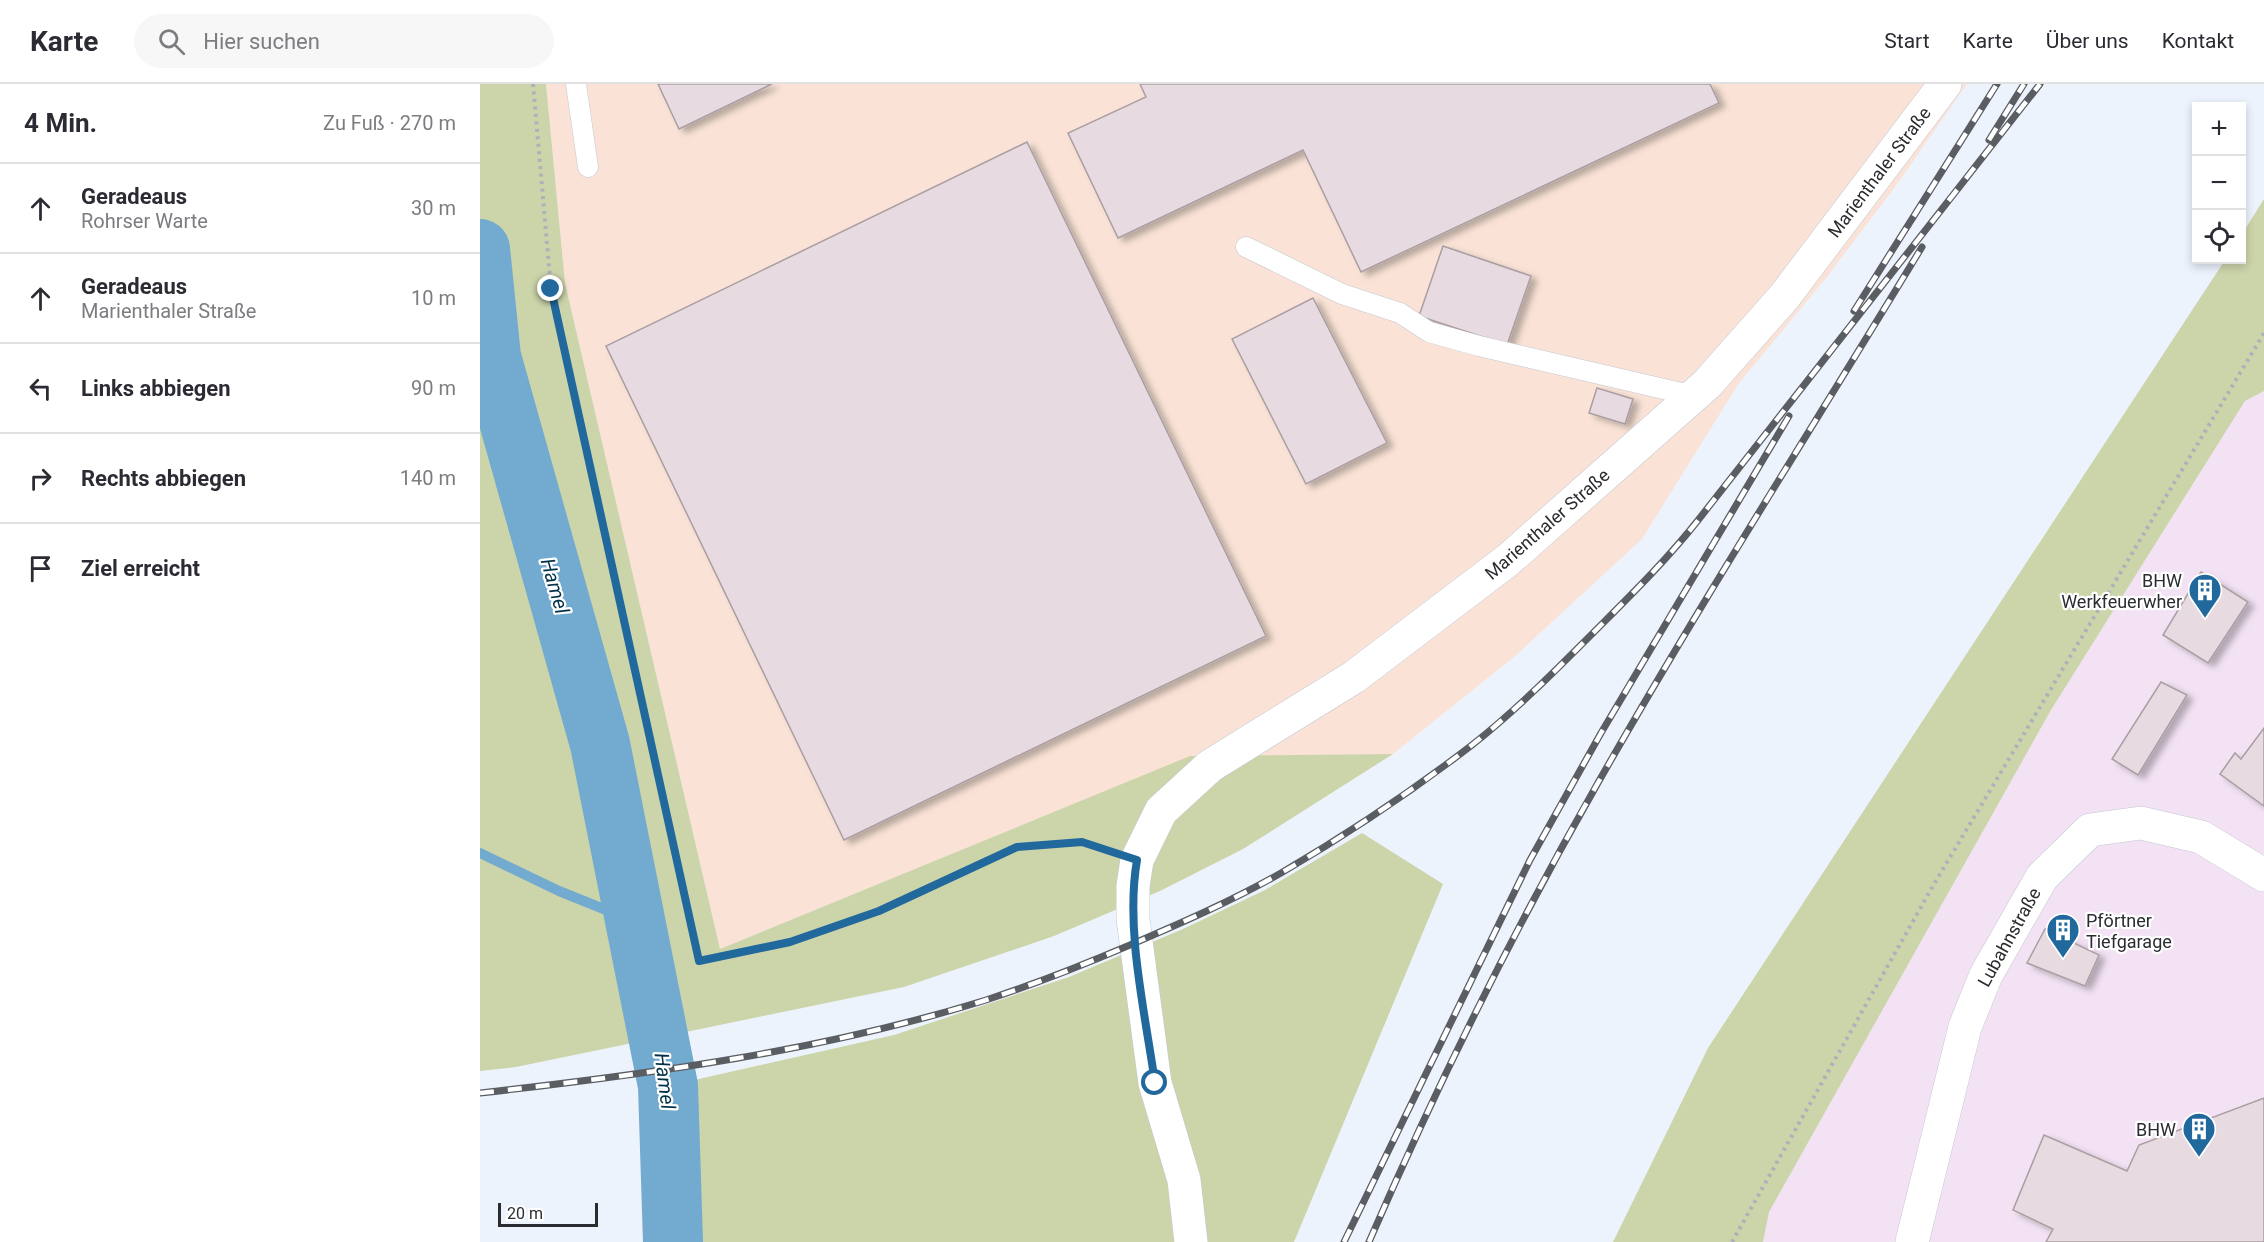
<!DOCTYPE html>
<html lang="de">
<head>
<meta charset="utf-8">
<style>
	:root { --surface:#fff; --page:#f7f7f7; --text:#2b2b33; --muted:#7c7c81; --line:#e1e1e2 }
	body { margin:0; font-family:Roboto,sans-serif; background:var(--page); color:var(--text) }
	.controls { position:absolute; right:18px; top:18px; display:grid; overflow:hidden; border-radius:0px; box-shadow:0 3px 9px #0003 }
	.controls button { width:54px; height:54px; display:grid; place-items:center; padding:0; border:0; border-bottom:2px solid var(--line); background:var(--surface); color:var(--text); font:30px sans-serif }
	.scale { position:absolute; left:18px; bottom:15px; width:100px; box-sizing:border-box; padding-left:6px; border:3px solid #2a2c30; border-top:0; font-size:16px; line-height:21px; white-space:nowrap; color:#2a2c30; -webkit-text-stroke:4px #fff; paint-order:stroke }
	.stop { position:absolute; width:18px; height:18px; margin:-14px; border:4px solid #21689c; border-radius:50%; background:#fff }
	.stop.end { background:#21689c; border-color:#fff; box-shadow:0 2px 6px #0008 }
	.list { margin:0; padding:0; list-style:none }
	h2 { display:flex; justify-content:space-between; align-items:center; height:78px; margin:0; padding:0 24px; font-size:26px }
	h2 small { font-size:20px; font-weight:400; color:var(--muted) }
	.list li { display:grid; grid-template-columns:39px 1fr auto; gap:18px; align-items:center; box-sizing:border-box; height:90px; padding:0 24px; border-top:2px solid var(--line) }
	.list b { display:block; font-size:22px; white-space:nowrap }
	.list p { margin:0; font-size:20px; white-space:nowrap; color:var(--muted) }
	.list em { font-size:20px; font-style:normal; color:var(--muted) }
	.icon { flex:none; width:33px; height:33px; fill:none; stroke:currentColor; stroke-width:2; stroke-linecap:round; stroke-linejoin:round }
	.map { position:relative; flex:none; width:1784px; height:1158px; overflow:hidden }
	header { display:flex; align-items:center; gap:36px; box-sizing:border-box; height:84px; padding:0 30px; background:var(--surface); border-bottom:2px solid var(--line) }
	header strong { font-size:28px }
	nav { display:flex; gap:33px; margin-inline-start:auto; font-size:21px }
	.search { width:420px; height:54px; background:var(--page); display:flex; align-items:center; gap:15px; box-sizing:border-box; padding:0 21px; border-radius:33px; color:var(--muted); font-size:22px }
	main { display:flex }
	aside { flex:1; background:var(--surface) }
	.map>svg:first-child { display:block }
	.commercial { fill:#f3e2f4 }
	.industrial { fill:#fae3d6 }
	.green { fill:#ccd4aa }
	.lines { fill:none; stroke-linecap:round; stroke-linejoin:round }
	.stream { stroke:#73aacf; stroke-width:10 }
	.river { stroke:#73aacf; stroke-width:60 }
	.building { fill:#e7dae0; stroke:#aa9ea3; stroke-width:1.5; filter:url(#shadow) }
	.lane-casing { stroke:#c2c8d2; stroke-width:21 }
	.street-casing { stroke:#c2c8d2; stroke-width:34 }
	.path { stroke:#acb2ba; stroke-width:4; stroke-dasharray:3 4.5; stroke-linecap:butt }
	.lane { stroke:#fff; stroke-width:20 }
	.street { stroke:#fff; stroke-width:33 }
	.rail-casing { stroke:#5a5e63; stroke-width:7 }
	.rail { stroke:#fff; stroke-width:4.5; stroke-dasharray:14; stroke-linecap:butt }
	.route { stroke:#21689c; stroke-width:8 }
	.labels { text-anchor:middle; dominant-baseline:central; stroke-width:4.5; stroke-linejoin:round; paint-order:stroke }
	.street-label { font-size:18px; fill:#2a2c30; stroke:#fff }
	.poi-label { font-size:18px; fill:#2a2c30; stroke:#fff; text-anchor:end }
	.water-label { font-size:20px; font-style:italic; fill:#013049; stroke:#fff }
</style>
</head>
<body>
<header>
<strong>Karte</strong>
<div class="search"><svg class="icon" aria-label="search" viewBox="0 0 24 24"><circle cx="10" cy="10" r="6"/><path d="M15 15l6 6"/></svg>Hier suchen</div>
<nav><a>Start</a><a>Karte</a><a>Über uns</a><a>Kontakt</a></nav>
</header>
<main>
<aside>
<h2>4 Min.<small>Zu Fuß · 270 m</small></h2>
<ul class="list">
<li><svg class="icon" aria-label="ahead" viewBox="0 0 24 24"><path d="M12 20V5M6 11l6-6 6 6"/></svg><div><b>Geradeaus</b><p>Rohrser Warte</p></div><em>30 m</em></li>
<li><svg class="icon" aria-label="ahead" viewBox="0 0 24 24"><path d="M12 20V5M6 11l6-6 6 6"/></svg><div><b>Geradeaus</b><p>Marienthaler Straße</p></div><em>10 m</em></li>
<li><svg class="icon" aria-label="left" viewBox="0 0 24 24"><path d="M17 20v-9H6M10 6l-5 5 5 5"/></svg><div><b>Links abbiegen</b></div><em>90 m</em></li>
<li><svg class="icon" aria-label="right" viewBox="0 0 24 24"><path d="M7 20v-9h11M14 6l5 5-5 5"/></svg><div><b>Rechts abbiegen</b></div><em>140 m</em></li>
<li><svg class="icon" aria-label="arrive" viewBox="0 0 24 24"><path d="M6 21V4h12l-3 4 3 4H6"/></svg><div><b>Ziel erreicht</b></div></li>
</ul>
</aside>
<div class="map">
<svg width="1784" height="1158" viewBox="0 0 1784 1158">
	<defs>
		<filter id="shadow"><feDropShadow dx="6" dy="4" stdDeviation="3" flood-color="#0004"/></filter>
	</defs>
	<rect width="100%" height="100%" fill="#ecf3fd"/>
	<path class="commercial" d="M 1784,307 L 1784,1158 L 1283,1158 L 1289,1128 L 1571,626 L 1765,317 Z"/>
	<path class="industrial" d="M 66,0 L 1487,0 L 1415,103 L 1346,194 L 1259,299 L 1162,455 L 1034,573 L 913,670 L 710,673 L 240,865 L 85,199 Z"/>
	<g class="green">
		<path d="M 0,0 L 66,0 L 85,199 L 240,865 L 710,672 L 913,670 L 763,765 L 680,807 L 574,852 L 424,903 L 36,983 L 0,987 Z"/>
		<path d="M 1784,115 L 1784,307 L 1765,317 L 1571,626 L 1289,1128 L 1283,1158 L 1133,1158 L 1228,964 L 1745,176 L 1762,176 L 1762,150 Z"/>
		<path d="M 882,749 L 963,800 L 814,1158 L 193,1158 L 188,1002 L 414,951 L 589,893 L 703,845 L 785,806 Z"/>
	</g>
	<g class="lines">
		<path class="stream" d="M 0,769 L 79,807 L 156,838"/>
		<path class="river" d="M 0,165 L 11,273 L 120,660 L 188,1002 L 193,1158"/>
	</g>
	<g class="building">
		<path d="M 178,0 L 292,0 L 199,45 Z"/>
		<path d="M 660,0 L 1230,0 L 1239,19 L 881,188 L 823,66 L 638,154 L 588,49 L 666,13 Z"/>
		<path d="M 547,58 L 786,552 L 364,756 L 126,262 Z"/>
		<path d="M 963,162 L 1051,192 L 1027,261 L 939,232 Z"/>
		<path d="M 833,214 L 907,359 L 826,400 L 752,255 Z"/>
		<path d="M 1117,304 L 1153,315 L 1145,340 L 1109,329 Z"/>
		<path d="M 1721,488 L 1768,518 L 1728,579 L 1683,551 Z"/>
		<path d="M 1681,598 L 1707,611 L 1658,691 L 1632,675 Z"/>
		<path d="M 1784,644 L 1784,722 L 1740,690 L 1755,669 L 1761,675 Z"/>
		<path d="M 1565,845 L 1619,871 L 1605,902 L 1547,879 Z"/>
		<path d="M 1784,1014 L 1784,1158 L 1566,1158 L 1573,1145 L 1533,1126 L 1564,1051 L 1647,1087 L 1659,1061 Z"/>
	</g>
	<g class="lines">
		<g class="lane-casing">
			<g id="lane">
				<path d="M 96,0 L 108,83"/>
				<path d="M 766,163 L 862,210 L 920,229 L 949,248 L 999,262 L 1214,312"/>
			</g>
		</g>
		<g class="street-casing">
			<g id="street">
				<path d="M 711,1158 L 704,1096 L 675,999 L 653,835 L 653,802 L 657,776 L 681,727 L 730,682 L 874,593 L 1028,476 L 1227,300 L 1304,213 L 1465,0"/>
				<path d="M 1432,1158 L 1485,943 L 1506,891 L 1562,793 L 1610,746 L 1661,739 L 1721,753 L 1784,791"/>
			</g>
		</g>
		<g class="path">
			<path d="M 53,0 L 71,205 L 219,877 L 310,858 L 399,827 L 537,763 L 602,758 L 625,766"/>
			<path d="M 1252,1158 L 1454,800 L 1784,249"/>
		</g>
		<use href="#lane" class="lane"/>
		<use href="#street" class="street"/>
		<g class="rail-casing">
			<g id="rail">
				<path d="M 1509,56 L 1544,0"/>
				<path d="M 1374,227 L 1517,0"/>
				<path d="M 0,1009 C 171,990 342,967 506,916 C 555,900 603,881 650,861 C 701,839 752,817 801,789 C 866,751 931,708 992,661 C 1039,624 1082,580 1124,538 C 1157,505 1190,472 1219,435 L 1560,0"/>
				<path d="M 864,1158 L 1050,776 L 1121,649 L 1309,332"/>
				<path d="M 889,1158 C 957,1001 1034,846 1119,697 C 1222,516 1334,341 1442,163"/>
			</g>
		</g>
		<use href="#rail" class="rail"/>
	</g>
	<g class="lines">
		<path class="route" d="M 71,205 L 219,877 L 310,858 L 399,827 L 537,763 L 602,758 L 657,776 C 645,845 665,928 675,999"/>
	</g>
	<defs>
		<g id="building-pin" transform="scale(1.725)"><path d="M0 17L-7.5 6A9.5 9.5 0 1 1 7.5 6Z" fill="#21689c" stroke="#fff"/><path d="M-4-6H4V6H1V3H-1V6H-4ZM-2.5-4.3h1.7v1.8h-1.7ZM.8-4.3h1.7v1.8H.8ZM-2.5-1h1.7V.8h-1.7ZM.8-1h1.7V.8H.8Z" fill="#fff"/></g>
	</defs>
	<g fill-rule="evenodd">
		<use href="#building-pin" x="1725" y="506"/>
		<use href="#building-pin" x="1583" y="846"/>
		<use href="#building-pin" x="1719" y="1045"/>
	</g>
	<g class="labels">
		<g class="street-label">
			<text transform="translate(1399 88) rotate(-53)">Marienthaler Straße</text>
			<text transform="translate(1067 440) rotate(-41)">Marienthaler Straße</text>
			<text transform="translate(1529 853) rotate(-61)">Lubahnstraße</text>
		</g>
		<g class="poi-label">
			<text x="1702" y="496">BHW<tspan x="1702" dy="21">Werkfeuerwher</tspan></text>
			<text x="1606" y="836" text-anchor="start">Pförtner<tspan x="1606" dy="21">Tiefgarage</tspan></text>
			<text x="1696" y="1045">BHW</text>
		</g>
		<g class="water-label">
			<text transform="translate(75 502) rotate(74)">Hamel</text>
			<text transform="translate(185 997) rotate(83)">Hamel</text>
		</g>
	</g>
</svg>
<div class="controls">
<button>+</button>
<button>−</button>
<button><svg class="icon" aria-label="locate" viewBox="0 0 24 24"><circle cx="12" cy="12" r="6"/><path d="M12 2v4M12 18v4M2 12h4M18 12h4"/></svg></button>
</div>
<div class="scale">20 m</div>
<div class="stop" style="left:675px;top:999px"></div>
<div class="stop end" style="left:71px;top:205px"></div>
</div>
</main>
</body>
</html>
